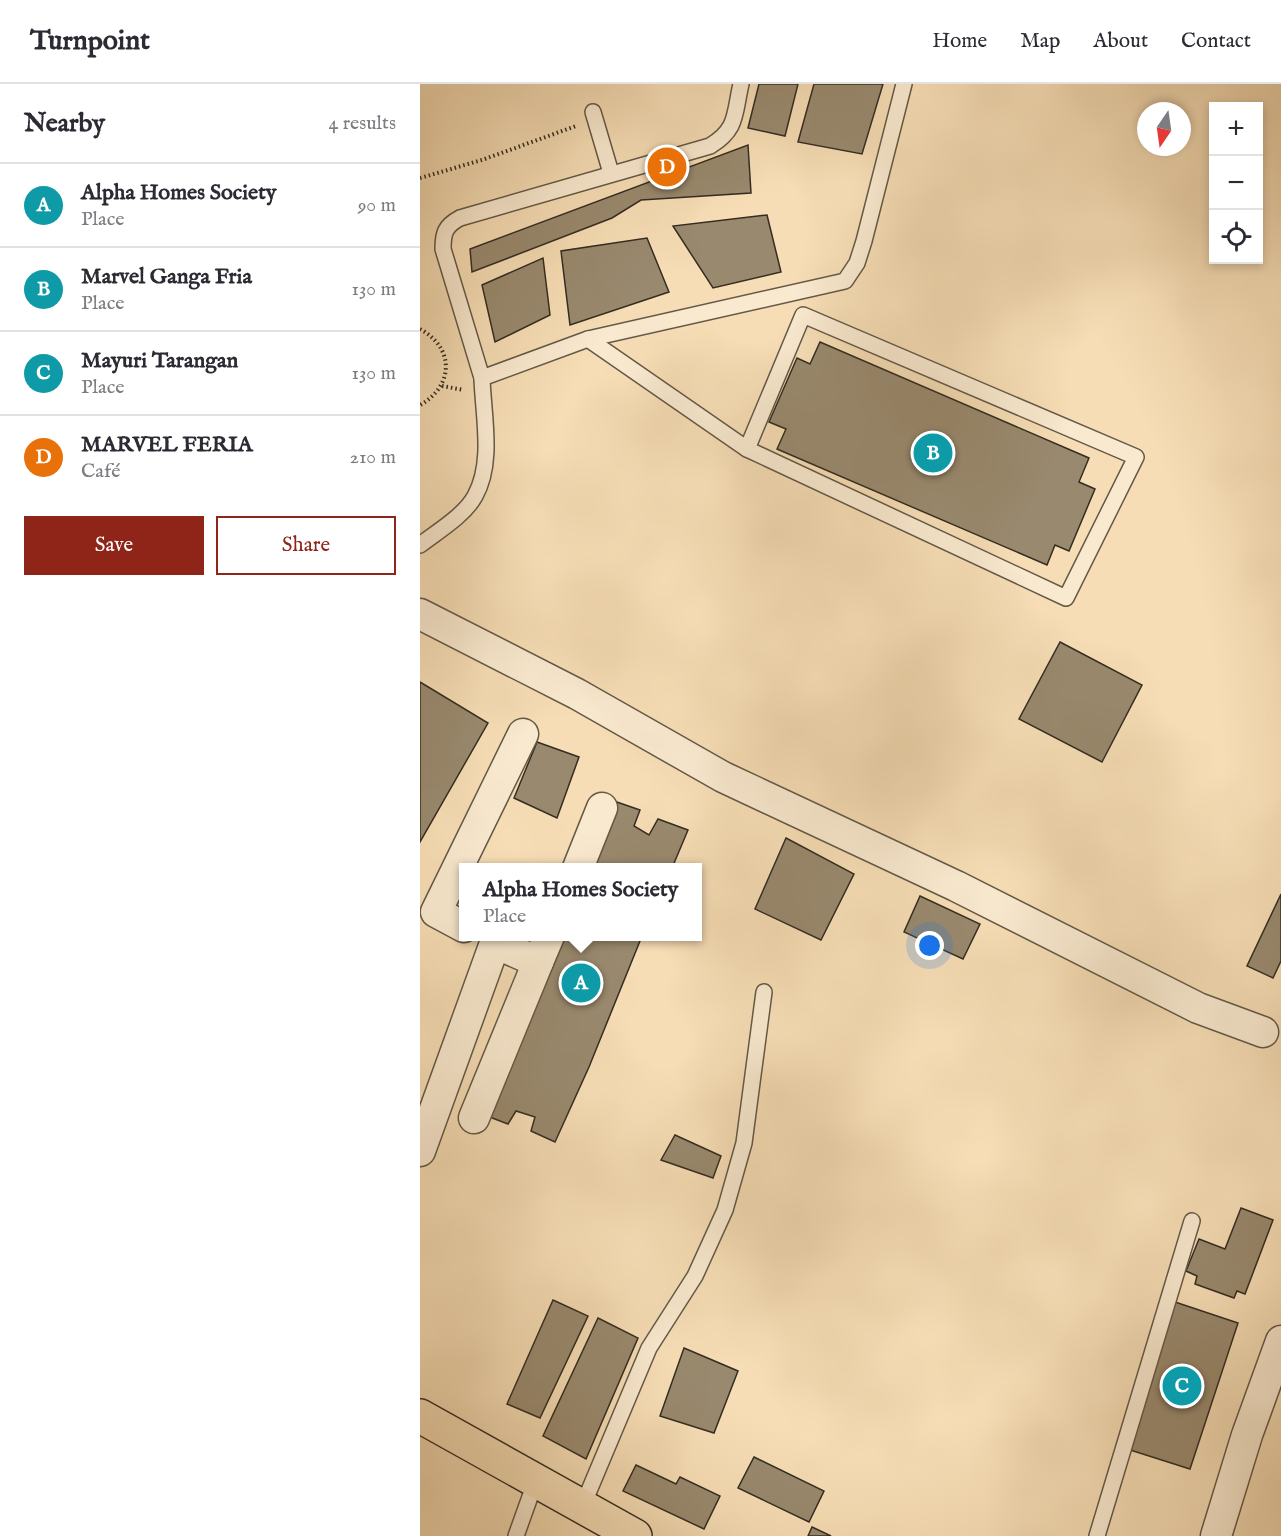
<!DOCTYPE html>
<html lang="en">
<head>
<meta charset="utf-8">
<style>
	:root { --surface:#fff; --page:#f7f7f7; --text:#2b2b33; --muted:#7c7c81; --line:#e1e1e2; --accent:#8f2418 }
	body { margin:0; font-family:"IM FELL English",serif; background:var(--page); color:var(--text) }
	.controls { position:absolute; right:18px; top:18px; display:grid; overflow:hidden; border-radius:0px; box-shadow:0 3px 9px #0003 }
	.controls button { width:54px; height:54px; display:grid; place-items:center; padding:0; border:0; border-bottom:2px solid var(--line); background:var(--surface); color:var(--text); font:30px sans-serif }
	.compass { position:absolute; left:717px; top:18px; width:54px; height:54px; border-radius:50%; background:var(--surface); box-shadow:0 3px 9px #0003; rotate:193deg }
	.you { position:absolute; left:510px; top:862px; width:21px; height:21px; margin:-15px; border:4px solid #fff; border-radius:50%; background:#1a73e8; box-shadow:0 0 0 9px #1a73e833 }
	.badge { display:grid; place-items:center; width:39px; height:39px; border-radius:50%; background:var(--accent); color:#fff; font-size:20px; font-weight:700 }
	.pin { position:absolute; translate:-50% -50%; border:3px solid #fff; box-shadow:0 2px 6px #0006 }
	.popup { position:absolute; left:39px; top:779px; width:243px; height:78px; box-sizing:border-box; display:grid; place-content:center; border-radius:0px; background:var(--surface); filter:drop-shadow(0 2px 4px #0005); font-size:20px; white-space:nowrap; color:var(--muted) }
	.popup b { font-size:22px; color:var(--text) }
	.popup::after { content:''; position:absolute; left:50%; top:100%; margin-left:-12px; border:12px solid transparent; border-top-color:var(--surface) }
	.list { margin:0; padding:0; list-style:none }
	h2 { display:flex; justify-content:space-between; align-items:center; height:78px; margin:0; padding:0 24px; font-size:26px }
	h2 small { font-size:20px; font-weight:400; color:var(--muted) }
	.list li { display:grid; grid-template-columns:39px 1fr auto; gap:18px; align-items:center; box-sizing:border-box; height:84px; padding:0 24px; border-top:2px solid var(--line) }
	.list b { display:block; font-size:22px; white-space:nowrap }
	.list p { margin:0; font-size:20px; white-space:nowrap; color:var(--muted) }
	.list em { font-size:20px; font-style:normal; color:var(--muted) }
	.actions { display:flex; gap:12px; padding:18px 24px }
	.actions a { flex:1; padding:14px 0; border:2px solid var(--accent); border-radius:0px; text-align:center; font-size:21px; color:var(--accent) }
	.actions .main { background:var(--accent); color:#fff }
	.icon { flex:none; width:33px; height:33px; fill:none; stroke:currentColor; stroke-width:2; stroke-linecap:round; stroke-linejoin:round }
	.map { position:relative; flex:none; width:861px; height:1452px; overflow:hidden }
	header { display:flex; align-items:center; gap:36px; box-sizing:border-box; height:84px; padding:0 30px; background:var(--surface); border-bottom:2px solid var(--line) }
	header strong { font-size:28px }
	nav { display:flex; gap:33px; margin-inline-start:auto; font-size:21px }
	main { display:flex }
	aside { flex:1; background:var(--surface) }
	.map>svg:first-child { display:block }
	.building { fill:#99896e; stroke:#342d22; stroke-width:1.5 }
	.lines { fill:none; stroke-linecap:round; stroke-linejoin:round }
	.service-casing { stroke:#645947; stroke-width:18 }
	.minor-casing { stroke:#645947; stroke-width:33 }
	.primary-casing { stroke:#342d22; stroke-width:36 }
	.path { stroke:#342d22; stroke-width:4; stroke-dasharray:1.5 3; stroke-linecap:butt }
	.service { stroke:#f9e9cf; stroke-width:15 }
	.minor { stroke:#f9e9cf; stroke-width:30 }
	.primary { stroke:#f6ddb5; stroke-width:33 }
</style>
</head>
<body>
<header>
<strong>Turnpoint</strong>
<nav><a>Home</a><a>Map</a><a>About</a><a>Contact</a></nav>
</header>
<main>
<aside>
<h2>Nearby<small>4 results</small></h2>
<ul class="list">
<li><span class="badge" style="background:#0f9aa8">A</span><div><b>Alpha Homes Society</b><p>Place</p></div><em>90 m</em></li>
<li><span class="badge" style="background:#0f9aa8">B</span><div><b>Marvel Ganga Fria</b><p>Place</p></div><em>130 m</em></li>
<li><span class="badge" style="background:#0f9aa8">C</span><div><b>Mayuri Tarangan</b><p>Place</p></div><em>130 m</em></li>
<li><span class="badge" style="background:#e8710a">D</span><div><b>MARVEL FERIA</b><p>Café</p></div><em>210 m</em></li>
</ul>
<div class="actions"><a class="main">Save</a><a>Share</a></div>
</aside>
<div class="map">
<svg width="861" height="1452" viewBox="0 0 861 1452">
	<rect width="100%" height="100%" fill="#f6ddb5"/>
	<filter id="stains"><feTurbulence type="fractalNoise" baseFrequency=".00333" numOctaves="4"/><feColorMatrix values="0 0 0 0 .2 0 0 0 0 .09 0 0 0 0 .02 0 0 0 .5 -.17"/></filter>
	<radialGradient id="worn" r=".72"><stop offset=".6" stop-color="#630" stop-opacity="0"/><stop offset="1" stop-color="#630" stop-opacity=".3"/></radialGradient>
	<g class="building">
		<path d="M 339,0 L 378,0 L 365,52 L 328,44 Z"/>
		<path d="M 394,0 L 463,0 L 442,70 L 378,58 Z"/>
		<path d="M 328,61 L 331,109 L 221,116 L 192,134 L 52,188 L 50,165 Z"/>
		<path d="M 347,131 L 361,188 L 293,204 L 253,142 Z"/>
		<path d="M 227,154 L 249,208 L 150,241 L 141,167 Z"/>
		<path d="M 123,174 L 130,231 L 75,258 L 62,201 Z"/>
		<path d="M 400,258 L 669,374 L 659,398 L 675,405 L 649,467 L 635,461 L 627,481 L 357,365 L 366,345 L 349,338 L 377,274 L 390,280 Z"/>
		<path d="M 640,558 L 722,601 L 682,678 L 599,635 Z"/>
		<path d="M 0,598 L 68,639 L 0,758 Z"/>
		<path d="M 117,658 L 159,673 L 137,734 L 94,714 Z"/>
		<path d="M 191,716 L 220,726 L 214,742 L 229,751 L 238,735 L 268,746 L 252,784 L 165,784 Z"/>
		<path d="M 366,754 L 434,790 L 401,856 L 335,825 Z"/>
		<path d="M 861,810 L 861,877 L 853,894 L 827,882 Z"/>
		<path d="M 500,812 L 560,840 L 543,875 L 484,848 Z"/>
		<path d="M 138,852 L 222,852 L 169,983 L 135,1058 L 111,1047 L 115,1033 L 96,1027 L 88,1040 L 67,1032 Z"/>
		<path d="M 255,1051 L 301,1072 L 293,1094 L 241,1076 Z"/>
		<path d="M 821,1124 L 853,1136 L 825,1210 L 817,1207 L 814,1214 L 775,1200 L 777,1192 L 766,1187 L 779,1155 L 805,1165 Z"/>
		<path d="M 133,1216 L 168,1232 L 120,1334 L 87,1320 Z"/>
		<path d="M 755,1218 L 818,1239 L 770,1385 L 707,1365 Z"/>
		<path d="M 178,1234 L 218,1254 L 166,1375 L 123,1352 Z"/>
		<path d="M 264,1264 L 318,1287 L 294,1349 L 240,1332 Z"/>
		<path d="M 334,1373 L 404,1407 L 389,1438 L 318,1404 Z"/>
		<path d="M 216,1381 L 256,1400 L 260,1393 L 300,1412 L 284,1445 L 203,1407 Z"/>
		<path d="M 392,1443 L 411,1452 L 388,1452 Z"/>
	</g>
	<g class="lines">
		<g class="service-casing">
			<g id="service">
				<path d="M 173,28 L 191,89"/>
				<path d="M 383,231 L 716,373 L 646,514 L 327,365 Z"/>
				<path d="M 168,255 L 327,365"/>
				<path d="M 62,294 L 23,165 C 23,149 25,142 40,134 L 290,62 C 318,45 314,30 321,0"/>
				<path d="M 0,461 C 18,447 44,432 55,412 C 74,378 63,331 62,294 L 168,255 L 425,197 L 437,179 L 444,157 L 484,0"/>
				<path d="M 163,1421 L 229,1264 L 275,1192 L 305,1126 L 324,1059 L 344,908"/>
				<path d="M 96,1452 L 116,1396"/>
				<path d="M 677,1452 L 772,1137"/>
			</g>
		</g>
		<g class="minor-casing">
			<g id="minor">
				<path d="M 0,530 L 157,610 L 303,693 L 536,802 L 778,924 L 843,948"/>
				<path d="M 158,784 L 182,724"/>
				<path d="M 44,843 L 16,828 L 103,650"/>
				<path d="M 54,1034 L 118,878"/>
				<path d="M 0,1067 L 75,859 L 118,878 L 129,852"/>
				<path d="M 796,1452 L 827,1351 L 861,1257"/>
			</g>
		</g>
		<g class="primary-casing">
			<path id="primary" d="M 0,1332 L 215,1452"/>
		</g>
		<g class="path">
			<path d="M 0,94 L 62,76 L 156,42"/>
			<path d="M 0,245 C 35,264 34,302 0,321"/>
			<path d="M 22,302 L 44,306"/>
		</g>
		<use href="#service" class="service"/>
		<use href="#minor" class="minor"/>
		<use href="#primary" class="primary"/>
	</g>
	<rect width="100%" height="100%" filter="url(#stains)"/>
	<rect width="100%" height="100%" fill="url(#worn)"/>
</svg>
<div class="controls">
<button>+</button>
<button>−</button>
<button><svg class="icon" aria-label="locate" viewBox="0 0 24 24"><circle cx="12" cy="12" r="6"/><path d="M12 2v4M12 18v4M2 12h4M18 12h4"/></svg></button>
</div>
<svg class="compass" viewBox="-18 -18 36 36"><path d="M0-13l5 13h-10z" fill="#e53935"/><path d="M0 13l5-13h-10z" fill="#7c7c81"/></svg>
<div class="you"></div>
<div class="pin badge" style="left:161px;top:899px;background:#0f9aa8">A</div>
<div class="popup"><b>Alpha Homes Society</b>Place</div>
<div class="pin badge" style="left:513px;top:369px;background:#0f9aa8">B</div>
<div class="pin badge" style="left:762px;top:1302px;background:#0f9aa8">C</div>
<div class="pin badge" style="left:247px;top:83px;background:#e8710a">D</div>
</div>
</main>
</body>
</html>
